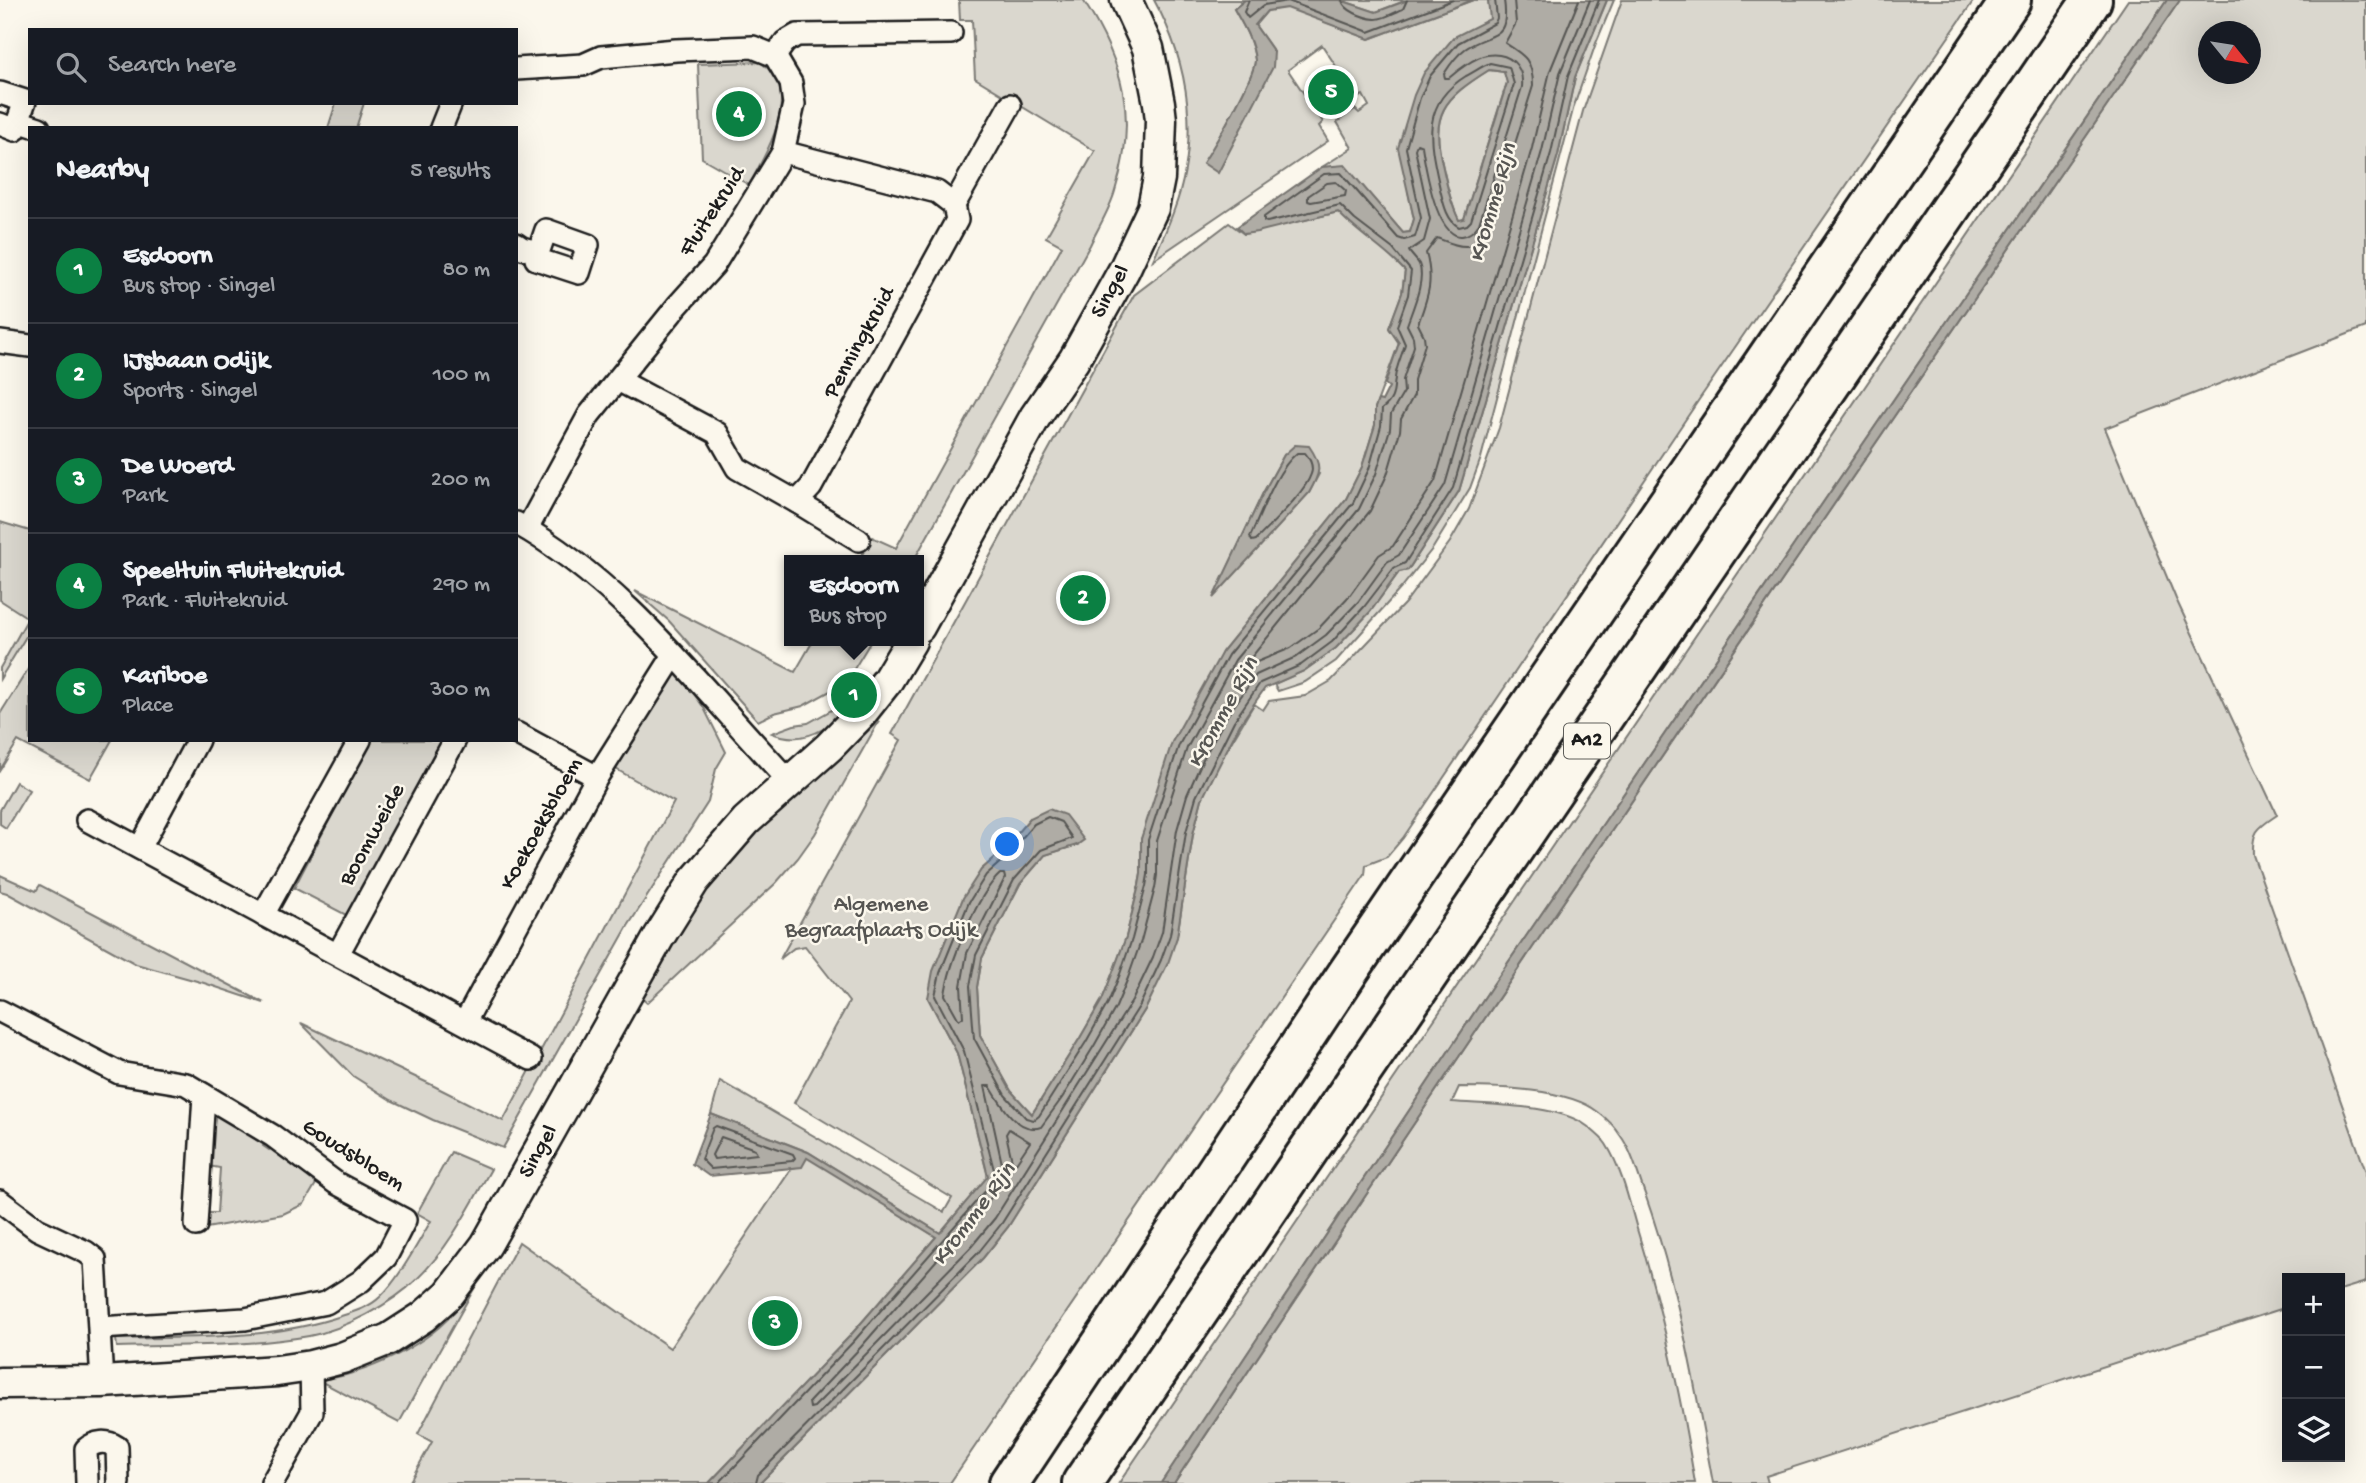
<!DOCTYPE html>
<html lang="en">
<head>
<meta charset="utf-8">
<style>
	:root { --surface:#171b24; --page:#20242c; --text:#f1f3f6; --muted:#9ea1a6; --line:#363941; --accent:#0b8043 }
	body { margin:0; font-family:"Gochi Hand",sans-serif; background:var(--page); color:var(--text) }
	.controls { position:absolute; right:21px; bottom:21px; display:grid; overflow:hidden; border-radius:0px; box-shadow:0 7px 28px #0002 }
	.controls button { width:63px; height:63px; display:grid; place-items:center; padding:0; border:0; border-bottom:2px solid var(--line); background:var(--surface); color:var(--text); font:35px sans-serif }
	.compass { position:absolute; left:2198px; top:21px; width:63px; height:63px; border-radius:50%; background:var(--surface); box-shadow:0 7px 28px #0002; rotate:120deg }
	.you { position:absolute; left:1008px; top:845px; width:24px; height:24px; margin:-18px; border:5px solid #fff; border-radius:50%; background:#1a73e8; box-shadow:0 0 0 10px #1a73e833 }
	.badge { display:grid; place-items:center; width:46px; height:46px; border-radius:50%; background:var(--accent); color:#fff; font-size:23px; font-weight:700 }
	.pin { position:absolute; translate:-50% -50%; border:4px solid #fff; box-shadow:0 2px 7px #0006 }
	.popup { position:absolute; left:784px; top:555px; width:140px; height:91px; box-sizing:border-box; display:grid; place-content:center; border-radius:0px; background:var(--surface); filter:drop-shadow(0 2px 5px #0005); font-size:23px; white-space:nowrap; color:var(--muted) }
	.popup b { font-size:26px; color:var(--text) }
	.popup::after { content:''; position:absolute; left:50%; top:100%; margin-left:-14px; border:14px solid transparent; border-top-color:var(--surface) }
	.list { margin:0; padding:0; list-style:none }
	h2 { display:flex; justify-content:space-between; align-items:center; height:91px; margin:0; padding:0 28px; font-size:30px }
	h2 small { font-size:23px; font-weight:400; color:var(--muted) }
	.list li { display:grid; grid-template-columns:46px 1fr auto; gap:21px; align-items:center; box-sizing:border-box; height:105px; padding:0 28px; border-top:2px solid var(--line) }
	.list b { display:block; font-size:26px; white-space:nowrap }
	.list p { margin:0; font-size:23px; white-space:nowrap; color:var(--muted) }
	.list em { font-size:23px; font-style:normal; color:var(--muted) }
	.icon { flex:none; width:38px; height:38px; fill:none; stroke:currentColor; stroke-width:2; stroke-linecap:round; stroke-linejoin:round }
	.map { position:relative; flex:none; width:2366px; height:1483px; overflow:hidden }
	.search { position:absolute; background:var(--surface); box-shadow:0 7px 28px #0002; left:28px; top:28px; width:490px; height:77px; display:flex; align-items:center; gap:18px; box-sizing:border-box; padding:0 24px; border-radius:0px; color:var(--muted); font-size:26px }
	.panel { position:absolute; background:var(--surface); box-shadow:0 7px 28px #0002; left:28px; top:126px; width:490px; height:616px; border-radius:0px }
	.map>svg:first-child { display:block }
	.green { fill:#dad7ce; stroke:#7b7a75; stroke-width:2; fill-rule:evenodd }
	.water { fill:#afaca5; stroke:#74726e; stroke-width:2; fill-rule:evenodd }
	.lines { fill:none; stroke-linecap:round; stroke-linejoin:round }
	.shore { stroke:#575653; stroke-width:2 }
	.street-casing { stroke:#1c1c1c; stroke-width:26 }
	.secondary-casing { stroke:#1c1c1c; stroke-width:35 }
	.highway-casing { stroke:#1c1c1c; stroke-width:44 }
	.street { stroke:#fbf7ec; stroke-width:21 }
	.secondary { stroke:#fbf7ec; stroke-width:30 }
	.highway { stroke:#fbf7ec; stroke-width:38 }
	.labels { text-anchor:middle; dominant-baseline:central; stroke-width:5; stroke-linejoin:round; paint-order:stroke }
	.shield { fill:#fbf7ec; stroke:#5f5e5a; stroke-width:2 }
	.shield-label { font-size:21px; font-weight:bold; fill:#1c1c1c }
	.street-label { font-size:23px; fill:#1c1c1c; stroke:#fbf7ec }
	.park-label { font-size:23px; fill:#555451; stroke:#fbf7ec }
	.water-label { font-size:24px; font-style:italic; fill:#575653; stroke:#fbf7ec }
</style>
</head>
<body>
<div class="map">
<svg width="2366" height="1483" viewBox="0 0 2366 1483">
	<rect width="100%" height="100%" fill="#fbf7ec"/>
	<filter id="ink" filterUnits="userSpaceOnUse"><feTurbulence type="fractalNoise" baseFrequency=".0143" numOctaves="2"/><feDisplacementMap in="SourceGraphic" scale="14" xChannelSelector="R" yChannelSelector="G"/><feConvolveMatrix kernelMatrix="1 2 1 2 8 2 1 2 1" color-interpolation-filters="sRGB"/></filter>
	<g filter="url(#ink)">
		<g class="green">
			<path d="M 959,0 L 1083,0 C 1124,63 1138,118 1115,191 C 1110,209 1098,228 1090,245 L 914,560 L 859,560 L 872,537 L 896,548 L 1062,246 L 1046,237 L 1095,151 L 975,78 L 972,20 L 960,20 Z"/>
			<path d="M 1154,0 L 1245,0 L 1234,9 C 1243,25 1253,41 1255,60 C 1256,75 1214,146 1204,162 L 1274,52 L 1255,25 L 1267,11 L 1287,7 L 1369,39 L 1473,0 L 1488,0 L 1491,19 L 1454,38 L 1408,191 L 1414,219 L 1410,232 L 1403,233 L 1345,166 L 1322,167 L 1352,148 L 1337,122 L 1355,109 L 1359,113 L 1369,106 L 1363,95 L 1357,98 L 1322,45 L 1288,70 L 1323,122 L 1319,126 L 1328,141 L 1153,260 C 1160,244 1168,227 1174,210 C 1200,140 1190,65 1154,0 Z"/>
			<path d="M 1340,0 L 1407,0 L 1376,12 Z"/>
			<path d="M 1607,0 L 1614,0 L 1596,43 L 1574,106 L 1481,458 L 1470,488 L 1433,548 L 1402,587 L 1336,661 L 1305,682 L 1278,691 L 1274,684 L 1304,671 L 1336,648 L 1370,612 L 1399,572 L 1408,570 L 1459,491 L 1558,155 L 1575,77 Z"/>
			<path d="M 1622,0 L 1974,0 L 1698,401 L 1403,838 L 1387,857 L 1366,865 L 1365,875 L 950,1483 L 760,1483 L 983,1258 L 1008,1227 L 1146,1008 L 1177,937 L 1193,834 L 1202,799 L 1217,766 L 1254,704 L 1263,710 L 1269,701 L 1305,696 L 1331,681 L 1405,603 L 1450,542 L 1469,509 L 1499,428 L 1583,111 Z"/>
			<path d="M 2128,0 L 2167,0 L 1492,986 L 1161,1483 L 1119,1483 Z"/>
			<path d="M 2180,0 L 2366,0 L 2366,327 L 2105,428 L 2176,599 L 2277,815 C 2258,828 2252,830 2253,855 L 2366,1172 L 2366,1282 L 2340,1290 L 2340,1278 L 2287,1278 L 2287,1307 L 1766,1476 L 1768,1483 L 1713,1483 C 1695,1386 1678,1287 1645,1194 C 1638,1175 1632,1151 1620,1135 C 1615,1127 1606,1118 1598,1112 C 1568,1088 1497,1087 1459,1087 L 1452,1102 C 1488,1105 1558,1104 1587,1126 C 1593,1131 1602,1138 1606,1144 C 1622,1169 1629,1201 1637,1229 C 1663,1313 1681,1397 1695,1483 L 1174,1483 C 1504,985 1841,492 2180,0 ZM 2208,32 L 2250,32 L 2250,74 L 2208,74 Z"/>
			<path d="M 760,62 C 767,67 775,73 778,82 C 790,114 764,158 749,185 L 702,158 L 698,64 Z"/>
			<path d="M 1489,70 L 1504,72 L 1507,82 L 1464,219 L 1459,221 C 1451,203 1447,187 1443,168 C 1430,113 1443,99 1489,70 Z"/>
			<path d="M 336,103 L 364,103 L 356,128 L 328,128 Z"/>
			<path d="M 1339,212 C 1349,224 1361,230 1373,240 C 1384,250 1394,260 1405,271 L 1402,293 L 1389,328 L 1399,343 L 1375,408 L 1375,425 L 1362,467 L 1346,499 L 1222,652 L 1141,839 L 1141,874 L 1139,885 L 1126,937 L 1113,972 L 1102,1000 L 1080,1038 L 1032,1114 L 1011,1091 L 980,1035 L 977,987 L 982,958 L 1020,884 L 1045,855 L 1077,845 L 1030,818 L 999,854 L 981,870 L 928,998 L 957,1053 L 988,1177 L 940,1233 L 808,1152 L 711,1114 L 720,1081 L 944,1212 L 952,1198 L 794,1103 L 849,1002 L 805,946 L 794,948 L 780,959 L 901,740 L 892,734 L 1134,295 L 1229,223 L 1244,234 ZM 1284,455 L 1319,474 L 1309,493 L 1215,595 L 1263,493 Z"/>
			<path d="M 0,522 L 30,531 L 30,630 L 0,679 L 0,668 L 28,618 L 0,600 Z"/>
			<path d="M 635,591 L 795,672 L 813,641 L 871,641 L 854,669 L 834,689 L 803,706 L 774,713 L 758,721 L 669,621 Z"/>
			<path d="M 30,666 L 30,740 L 112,740 L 90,779 L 18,741 L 0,770 L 0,714 Z"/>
			<path d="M 678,671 L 704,708 L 726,752 L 716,769 L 708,802 L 628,926 L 503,1148 L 433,1120 L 391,1100 L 353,1076 L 301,1023 L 430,1084 L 503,1121 L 674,802 L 614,768 L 660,690 Z"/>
			<path d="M 864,692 C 839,719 812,749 772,733 L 794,725 L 808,723 Z"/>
			<path d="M 879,721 L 815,834 L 798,858 L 776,883 L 647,1003 L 638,995 L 706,887 L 751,837 Z"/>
			<path d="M 371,740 L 444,740 L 348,916 L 294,888 Z"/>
			<path d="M 16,782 L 29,790 L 6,828 L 0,824 L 0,810 Z"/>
			<path d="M 0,875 L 36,891 L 40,885 L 264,1003 L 204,983 L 136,964 L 7,893 L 0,891 Z"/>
			<path d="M 210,1113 L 226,1113 L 267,1138 L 263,1146 L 269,1150 L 274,1145 L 320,1177 L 304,1204 L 283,1214 L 201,1229 L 203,1213 L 217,1213 L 220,1168 L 208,1166 Z"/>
			<path d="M 451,1152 L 491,1169 C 469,1208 449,1248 417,1279 C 392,1304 343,1330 309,1336 C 247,1347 180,1345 117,1347 L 116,1339 C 191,1337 270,1340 341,1316 C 354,1312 370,1307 380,1297 C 399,1279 417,1244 431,1221 L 417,1213 Z"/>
			<path d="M 805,1154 L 936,1237 L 849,1337 L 709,1483 L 409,1483 L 432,1442 L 418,1434 L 519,1242 L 670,1348 L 792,1168 L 796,1167 Z"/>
			<path d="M 489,1262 L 399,1423 L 318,1380 C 365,1375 430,1345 459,1306 C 470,1291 475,1274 489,1262 Z"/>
		</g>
		<g class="water">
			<path d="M 1245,0 L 1340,0 L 1376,12 L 1408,0 L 1473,0 L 1369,39 L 1287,8 L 1267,11 L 1255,25 L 1274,52 L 1273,67 L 1218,173 L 1203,163 C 1214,146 1256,75 1255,60 C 1253,41 1243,25 1234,9 Z"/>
			<path d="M 1488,0 L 1607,0 L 1575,77 L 1558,155 L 1459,491 L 1408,570 L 1399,572 L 1370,612 L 1336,648 L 1304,671 L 1265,688 L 1240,724 L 1202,799 L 1193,834 L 1177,937 L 1168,963 L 1146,1008 L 1008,1227 L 983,1258 L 760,1483 L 709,1483 L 849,1337 L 936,1237 L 807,1158 L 802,1167 L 709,1176 L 692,1164 L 711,1114 L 808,1152 L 940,1233 L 988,1176 L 957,1053 L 928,998 L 933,971 L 963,898 L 981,870 L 999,854 L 1030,818 L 1049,809 L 1065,815 L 1084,840 L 1077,845 L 1045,855 L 1020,884 L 982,958 L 977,987 L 980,1035 L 1011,1091 L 1032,1114 L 1080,1038 L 1102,1000 L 1113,972 L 1126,937 L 1139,885 L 1141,874 L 1141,839 L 1172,742 L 1222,652 L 1346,499 L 1362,467 L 1375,425 L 1375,408 L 1378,400 L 1382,401 L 1389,387 L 1385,384 L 1399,343 L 1389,328 L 1402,293 L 1405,271 C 1385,249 1358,234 1338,212 L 1257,232 L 1244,234 L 1237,227 L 1322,167 L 1345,165 L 1403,233 L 1410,232 L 1414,219 L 1398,148 L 1414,95 L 1424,73 L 1454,37 L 1490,19 ZM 1489,70 L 1504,72 L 1507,83 L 1464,219 L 1459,220 C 1451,204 1447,186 1443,168 C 1430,113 1443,99 1489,70 Z"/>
			<path d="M 2167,0 L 2180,0 C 1841,492 1504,985 1174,1483 L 1161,1483 L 1492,986 Z"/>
			<path d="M 1295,445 L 1309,446 C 1323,466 1320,473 1309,493 L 1213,598 L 1263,493 L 1284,455 Z"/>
		</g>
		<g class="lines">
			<g class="shore">
				<path d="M 1249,0 L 1244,12 L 1248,18 L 1264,5 L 1288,1 L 1369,32 L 1453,0"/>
				<path d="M 1342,0 C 1344,11 1364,18 1375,19 C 1383,20 1395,12 1403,9 L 1407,0"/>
				<path d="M 1504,0 C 1510,42 1492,31 1465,49 C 1457,55 1449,66 1444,74 L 1445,78 L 1449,78 C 1458,70 1475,57 1487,55 C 1509,52 1524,65 1522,87 L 1479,224 C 1475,230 1470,235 1462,236 C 1436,238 1425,165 1422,146 L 1417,144 L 1415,149 L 1430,219 L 1424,241 L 1409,251 C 1411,255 1416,259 1419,264 C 1426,280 1412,310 1407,325 L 1413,337 L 1414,346 L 1403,380 L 1404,392 L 1391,414 L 1390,429 L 1376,474 L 1359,509 L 1235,660 L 1187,748 L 1157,841 L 1157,875 L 1155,888 L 1141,941 L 1128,978 L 1116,1007 L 1094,1046 L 1062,1098 L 1041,1127 C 1018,1135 1000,1103 990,1086 L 985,1086 L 1004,1173 L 1002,1185 L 861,1347 L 809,1402 L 810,1408 L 814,1407 L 825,1396 L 971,1247 L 995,1218 L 1132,1001 L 1153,957 L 1162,932 L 1177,830 L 1187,795 L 1203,759 L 1227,716 L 1256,675 L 1296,657 L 1326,635 L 1358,602 L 1387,562 L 1399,555 L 1445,485 L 1542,151 L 1560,73 L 1590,0"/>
				<path d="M 1514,0 L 1516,23 L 1505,43 C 1524,55 1533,60 1533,86 L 1489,227 C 1475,255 1458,246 1437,238 L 1426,253 C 1434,282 1428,296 1418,324 L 1424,336 L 1425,344 L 1414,380 L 1414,395 L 1401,419 L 1400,431 L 1387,475 L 1370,511 L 1250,659 L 1252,664 L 1291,648 L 1319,628 L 1350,595 L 1379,555 L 1393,546 L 1435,481 L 1532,148 L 1550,71 L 1579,0"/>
				<path d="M 1490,63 L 1509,67 L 1514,84 L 1471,221 L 1467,225 L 1459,227 C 1446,220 1443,201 1440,189 C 1430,143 1419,105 1466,76 C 1474,72 1482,66 1490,63 Z"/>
				<path d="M 1336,182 L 1346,191 L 1345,196 L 1311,202 L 1308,201 L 1308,196 L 1327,183 Z"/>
				<path d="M 1297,453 L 1305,453 C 1310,459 1314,466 1311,474 C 1305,493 1270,525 1256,540 L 1252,541 L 1250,537 C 1262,512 1276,470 1297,453 Z"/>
				<path d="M 1000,874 L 1004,874 L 1005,878 L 967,953 L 961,986 L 963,1017 L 959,1020 L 945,995 C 949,964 977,895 1000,874 Z"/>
				<path d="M 716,1126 L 793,1154 L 795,1158 L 792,1161 L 711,1169 L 701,1159 L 713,1128 Z"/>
				<path d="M 1009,1129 L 1030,1142 L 1016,1163 L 1012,1161 L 1006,1134 Z"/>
				<path d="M 721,1137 L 755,1149 L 757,1154 L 714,1159 L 712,1155 Z"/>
				<path d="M 719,1483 L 854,1341 L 995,1180 L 995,1174 L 964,1051 L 935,996 L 940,973 L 969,902 L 986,875 L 1004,859 L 1034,824 L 1048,817 L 1061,822 L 1072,838 L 1041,850 L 1014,880 L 976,955 L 970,986 L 974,1038 L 1005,1095 L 1026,1118 L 1034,1120 L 1039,1116 L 1086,1042 L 1108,1003 L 1120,974 L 1132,939 L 1146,886 L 1148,875 L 1148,840 L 1179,745 L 1228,655 L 1353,503 L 1369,469 L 1381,426 L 1382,409 C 1395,399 1393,392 1395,378 C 1396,367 1402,355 1405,344 L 1397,326 L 1408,295 L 1411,271 L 1393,249 L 1355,220 L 1340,205 L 1267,222 L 1264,221 L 1264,217 L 1324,174 L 1341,173 L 1398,238 L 1404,240 L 1415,237 L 1421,218 L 1406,148 L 1420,98 L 1430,76 L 1458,43 L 1495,23 L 1497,18 L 1495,0"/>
				<path d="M 756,1483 L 758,1475 L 978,1253 L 1002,1223 L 1140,1005 L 1161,960 L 1170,935 L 1186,832 L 1196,797 L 1234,721 L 1260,683 L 1301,665 L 1332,642 L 1364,607 L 1394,568 L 1405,563 L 1453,488 L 1551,153 L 1568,76 L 1599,0"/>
			</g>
			<g class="street-casing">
				<g id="street">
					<path d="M 775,56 L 785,42 L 797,35 L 951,33"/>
					<path d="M 516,69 L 583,65 L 601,57 L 676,50 L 753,47 L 775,56 L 791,83 L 794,104 L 783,152 L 714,265 L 678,305 L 589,415 L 527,529"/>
					<path d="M 0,93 L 25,101 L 15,130 L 0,124"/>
					<path d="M 18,121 L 39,128"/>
					<path d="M 441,128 L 451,103"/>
					<path d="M 954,205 L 1010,105"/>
					<path d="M 546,230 L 588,245 L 579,273 L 536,259 Z"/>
					<path d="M 516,244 L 522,248 L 538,252"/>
					<path d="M 0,342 L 30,346"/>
					<path d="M 618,380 L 717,433 L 737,468 L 797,502 L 811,487 L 957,220 L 954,205 L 937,192 L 783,152"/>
					<path d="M 797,502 L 859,540"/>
					<path d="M 516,523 C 627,585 704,692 790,782"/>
					<path d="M 516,733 L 597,777"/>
					<path d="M 87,820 L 531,1059"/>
					<path d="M 140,848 L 198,740"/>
					<path d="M 263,915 L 360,740"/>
					<path d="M 338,954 L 455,740"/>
					<path d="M 0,1011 L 119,1073 L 186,1084 L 273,1136 L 336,1183 L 405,1220 L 386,1257 L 361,1281 L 326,1303 L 245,1319 L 100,1328"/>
					<path d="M 465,1022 L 597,777 L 674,655"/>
					<path d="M 0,1201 L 37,1229 L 86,1252 L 95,1259 L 102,1382"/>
					<path d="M 196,1225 L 204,1095"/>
					<path d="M 87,1483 L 86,1449 C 95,1441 107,1440 117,1447 L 118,1483"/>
					<path d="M 272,1483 L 312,1412 L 311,1366"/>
				</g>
			</g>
			<g class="secondary-casing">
				<g id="secondary">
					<path d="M 919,627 L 1035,417 L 1074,360 L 1124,270 L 1153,208 L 1159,178 L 1161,120 L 1159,103 L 1148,48 L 1126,0"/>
					<path d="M 0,1383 L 102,1382 L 277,1371 L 311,1366 L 342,1358 L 389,1339 L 423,1317 L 449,1294 L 486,1245 L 659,937 L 694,881 L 746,821 L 829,747 L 860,715 L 887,681 L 911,641"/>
				</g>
			</g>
			<g class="highway-casing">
				<g id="highway">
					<path d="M 1009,1483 L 1347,974 L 2011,0"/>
					<path d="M 1082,1483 L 2092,0"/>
				</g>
			</g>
			<use href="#street" class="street"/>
			<use href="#secondary" class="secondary"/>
			<use href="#highway" class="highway"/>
		</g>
	</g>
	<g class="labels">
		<rect class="shield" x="1564" y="723.5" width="46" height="35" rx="5"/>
		<g class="shield-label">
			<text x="1587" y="741">A12</text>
		</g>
		<g class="street-label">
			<text transform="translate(713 212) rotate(-57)">Fluitekruid</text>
			<text transform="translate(1111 292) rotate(-61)">Singel</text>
			<text transform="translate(860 343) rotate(-61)">Penningkruid</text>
			<text transform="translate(542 824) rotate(-61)">Koekoeksbloem</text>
			<text transform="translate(373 835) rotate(-61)">Boomweide</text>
			<text transform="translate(539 1152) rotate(-61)">Singel</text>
			<text transform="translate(353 1156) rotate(32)">Goudsbloem</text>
		</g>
		<g class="park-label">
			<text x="881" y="905">Algemene<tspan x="881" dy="26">Begraafplaats Odijk</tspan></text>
		</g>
		<g class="water-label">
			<text transform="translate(1494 203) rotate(-74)">Kromme Rijn</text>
			<text transform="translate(1224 713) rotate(-61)">Kromme Rijn</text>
			<text transform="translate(975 1215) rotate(-53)">Kromme Rijn</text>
		</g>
	</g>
</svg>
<div class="controls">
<button>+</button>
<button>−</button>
<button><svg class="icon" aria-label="layers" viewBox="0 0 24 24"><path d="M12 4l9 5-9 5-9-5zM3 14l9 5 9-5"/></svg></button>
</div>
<svg class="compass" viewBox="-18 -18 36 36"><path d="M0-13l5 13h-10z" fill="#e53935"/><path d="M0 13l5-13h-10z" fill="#9ea1a6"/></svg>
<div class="you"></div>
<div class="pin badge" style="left:854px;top:695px">1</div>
<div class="popup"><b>Esdoorn</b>Bus stop</div>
<div class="pin badge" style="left:1083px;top:598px">2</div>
<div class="pin badge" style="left:775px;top:1323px">3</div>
<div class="pin badge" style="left:739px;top:114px">4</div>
<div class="pin badge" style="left:1331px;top:92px">5</div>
<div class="search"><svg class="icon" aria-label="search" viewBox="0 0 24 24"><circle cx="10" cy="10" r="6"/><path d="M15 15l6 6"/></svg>Search here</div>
<section class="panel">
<h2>Nearby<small>5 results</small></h2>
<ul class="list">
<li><span class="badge">1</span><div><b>Esdoorn</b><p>Bus stop · Singel</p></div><em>80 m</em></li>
<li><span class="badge">2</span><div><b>IJsbaan Odijk</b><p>Sports · Singel</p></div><em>100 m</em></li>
<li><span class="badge">3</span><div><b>De Woerd</b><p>Park</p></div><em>200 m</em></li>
<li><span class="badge">4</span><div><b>Speeltuin Fluitekruid</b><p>Park · Fluitekruid</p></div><em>290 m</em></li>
<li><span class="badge">5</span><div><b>Kariboe</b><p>Place</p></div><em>300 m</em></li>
</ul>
</section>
</div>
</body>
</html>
